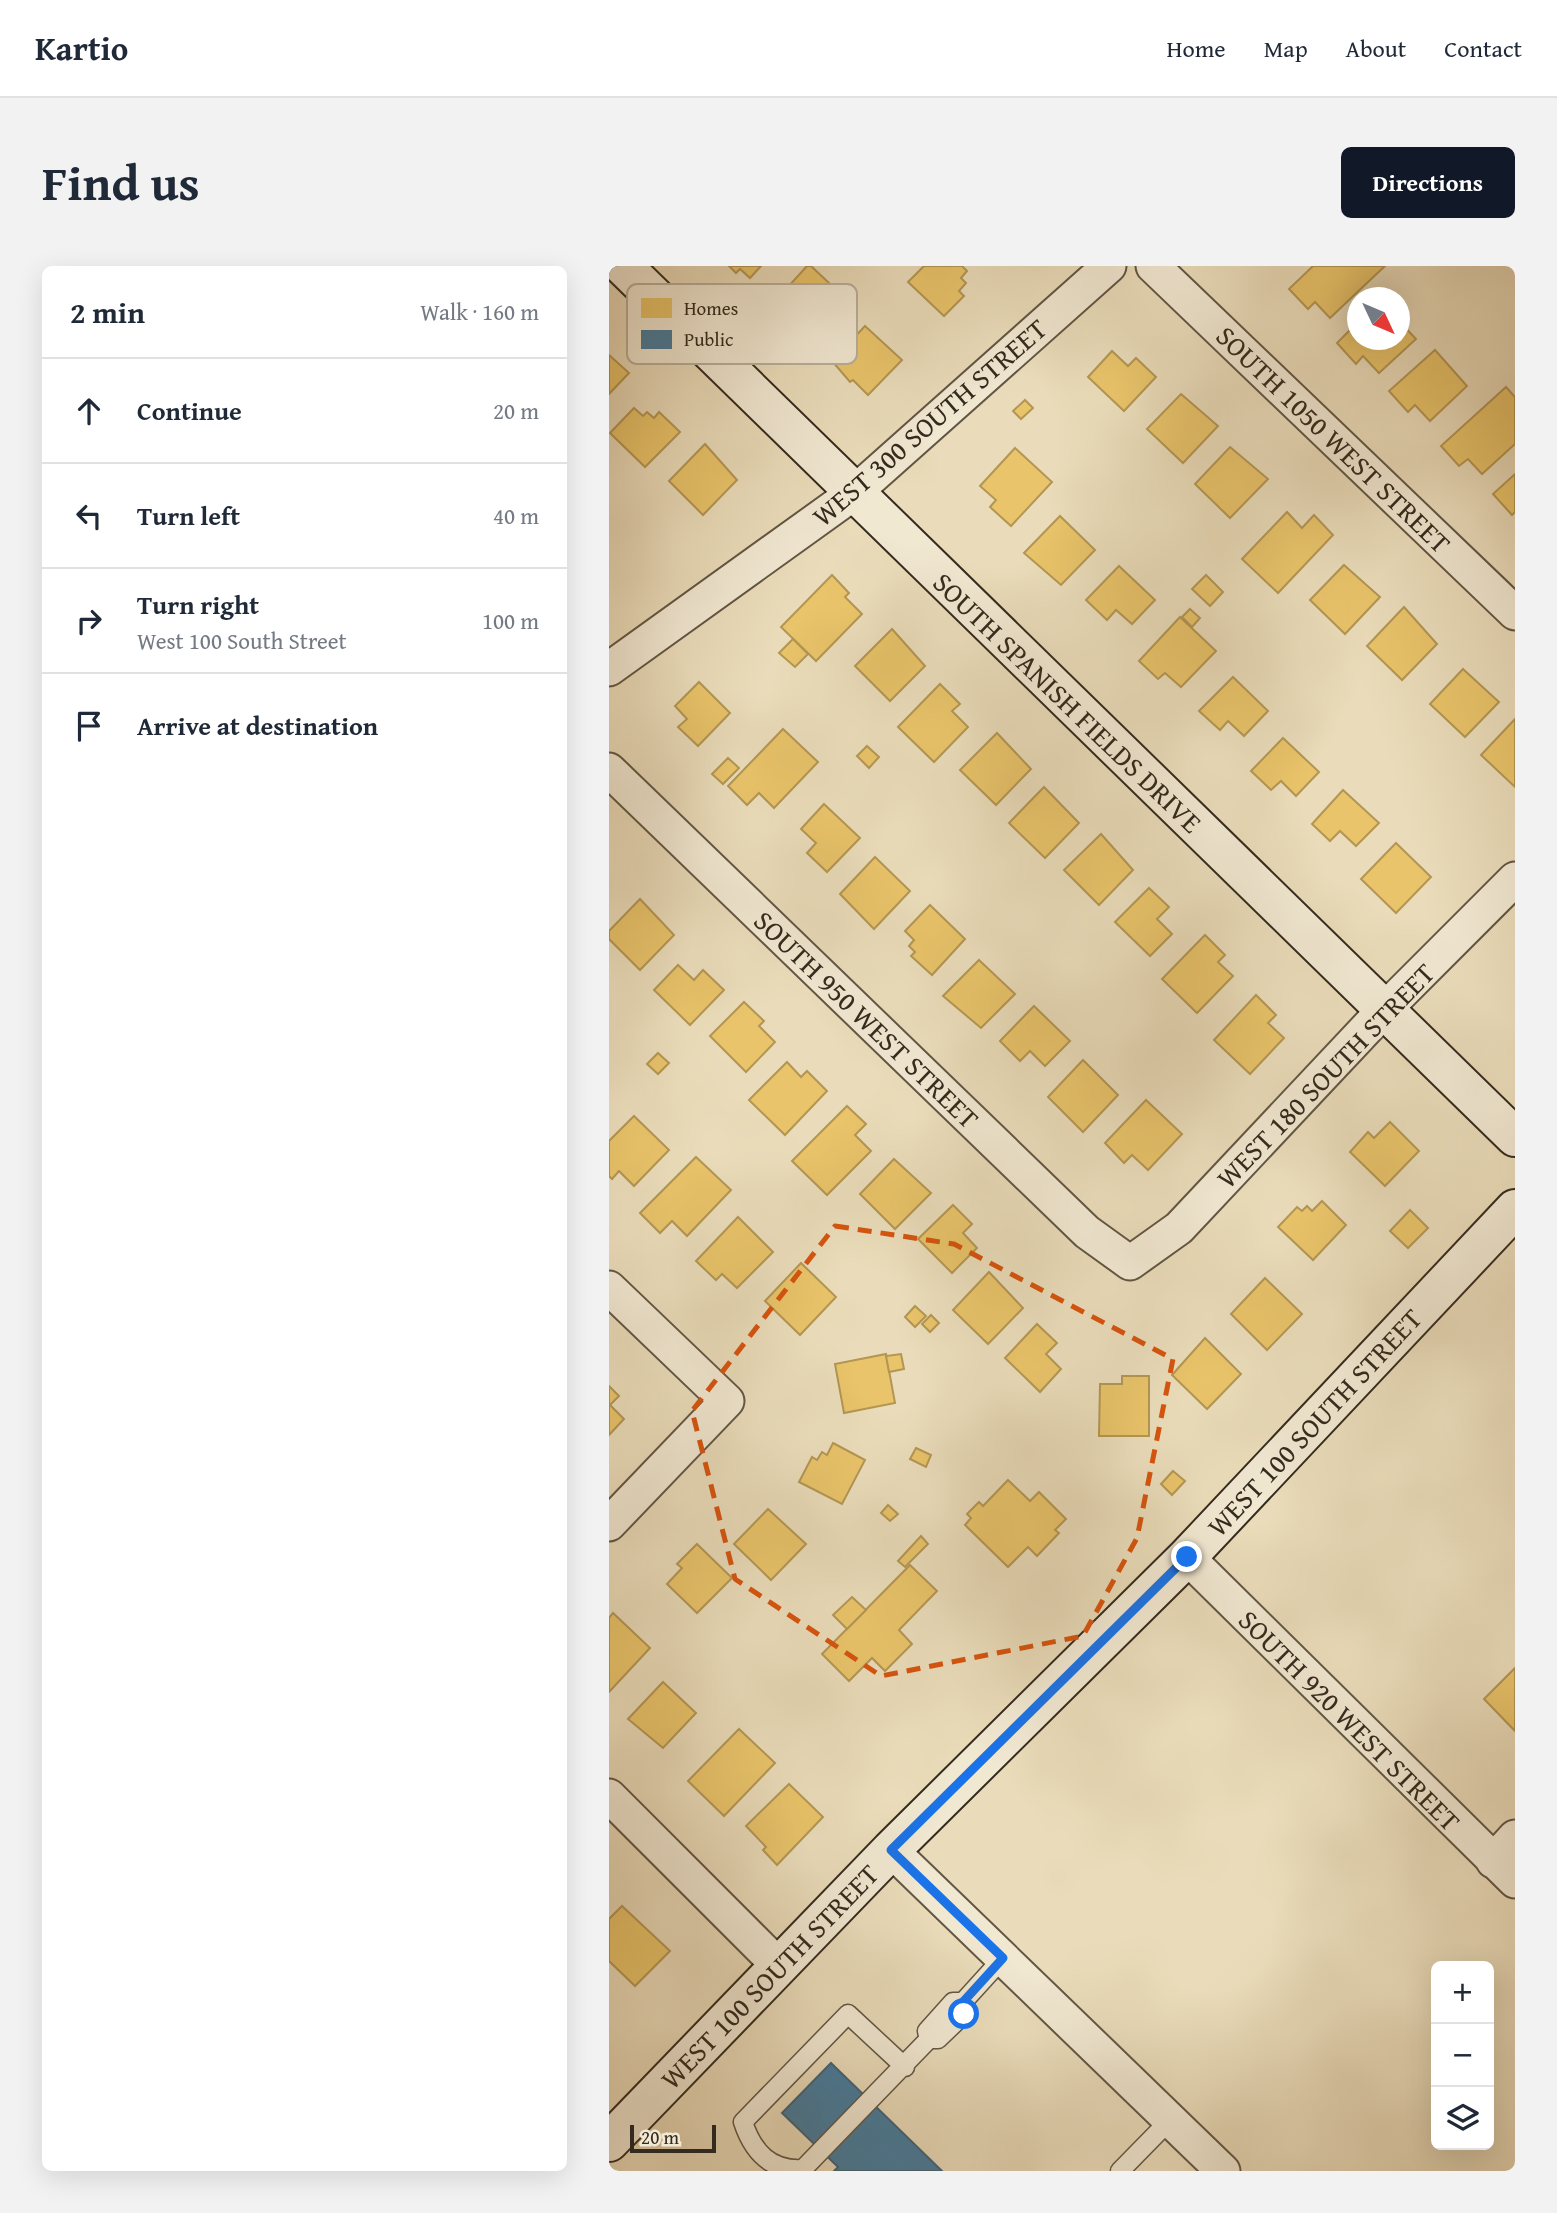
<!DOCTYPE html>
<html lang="en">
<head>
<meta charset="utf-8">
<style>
	:root { --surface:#fff; --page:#f2f2f3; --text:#1f2937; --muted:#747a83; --line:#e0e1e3; --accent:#111827 }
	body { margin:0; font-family:"Gentium Book Plus",serif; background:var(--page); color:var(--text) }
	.controls { position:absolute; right:21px; bottom:21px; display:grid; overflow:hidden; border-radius:10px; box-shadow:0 7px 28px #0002 }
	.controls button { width:63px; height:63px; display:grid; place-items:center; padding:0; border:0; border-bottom:2px solid var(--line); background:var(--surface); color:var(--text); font:35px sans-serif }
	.compass { position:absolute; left:738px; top:21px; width:63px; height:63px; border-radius:50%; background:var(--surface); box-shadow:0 7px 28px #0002; rotate:134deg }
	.scale { position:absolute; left:21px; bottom:18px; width:86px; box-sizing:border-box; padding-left:7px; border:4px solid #342a1d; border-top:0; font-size:19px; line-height:24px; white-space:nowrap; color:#342a1d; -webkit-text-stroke:5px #f1e8d2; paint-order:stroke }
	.stop { position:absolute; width:21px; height:21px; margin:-16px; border:5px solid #1a73e8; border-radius:50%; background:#fff }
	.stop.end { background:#1a73e8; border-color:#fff; box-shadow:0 2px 7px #0008 }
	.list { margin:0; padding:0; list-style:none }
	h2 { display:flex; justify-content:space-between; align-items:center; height:91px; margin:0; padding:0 28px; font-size:30px }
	h2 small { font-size:23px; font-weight:400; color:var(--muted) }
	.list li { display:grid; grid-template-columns:46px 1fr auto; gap:21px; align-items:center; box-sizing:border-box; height:105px; padding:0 28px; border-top:2px solid var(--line) }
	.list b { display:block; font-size:26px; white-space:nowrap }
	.list p { margin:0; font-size:23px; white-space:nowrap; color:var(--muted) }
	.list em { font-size:23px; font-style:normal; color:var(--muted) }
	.icon { flex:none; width:38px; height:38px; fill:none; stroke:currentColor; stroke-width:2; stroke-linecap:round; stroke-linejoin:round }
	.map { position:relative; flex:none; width:906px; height:1905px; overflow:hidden; border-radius:10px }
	header { display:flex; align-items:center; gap:42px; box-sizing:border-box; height:98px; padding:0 35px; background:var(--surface); border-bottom:2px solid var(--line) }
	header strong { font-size:33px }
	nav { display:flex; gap:38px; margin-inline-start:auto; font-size:24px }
	.intro { display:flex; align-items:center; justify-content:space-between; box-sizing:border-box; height:168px; padding:0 42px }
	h1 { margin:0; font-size:49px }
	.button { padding:18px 32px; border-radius:10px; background:var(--accent); color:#fff; font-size:24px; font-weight:700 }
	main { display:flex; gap:42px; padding:0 42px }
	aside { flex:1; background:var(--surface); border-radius:10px; box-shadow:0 7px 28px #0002 }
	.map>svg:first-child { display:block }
	.homes { fill:#e9c46a; stroke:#b39653; stroke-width:2 }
	.public { fill:#457b9d; stroke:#406377; stroke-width:2 }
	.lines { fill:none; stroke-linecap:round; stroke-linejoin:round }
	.lane-casing { stroke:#625644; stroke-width:21 }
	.street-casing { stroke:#625644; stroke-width:37 }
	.secondary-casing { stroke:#342a1d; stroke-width:42 }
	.lane { stroke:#f1e8d2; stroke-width:18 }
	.street { stroke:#f1e8d2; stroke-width:33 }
	.secondary { stroke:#f1e8d2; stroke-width:38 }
	.route { stroke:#1a73e8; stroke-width:9 }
	.marked { fill:none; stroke:#d6540e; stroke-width:5; stroke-dasharray:14 9; stroke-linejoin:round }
	.labels { text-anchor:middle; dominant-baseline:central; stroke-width:7; stroke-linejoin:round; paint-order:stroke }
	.street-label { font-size:28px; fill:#342a1d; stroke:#f1e8d2 }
	.key { fill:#f1e8d2; stroke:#b8af9c; stroke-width:2 }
	.key-label { font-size:19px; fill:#342a1d }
</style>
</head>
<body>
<header>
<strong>Kartio</strong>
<nav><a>Home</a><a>Map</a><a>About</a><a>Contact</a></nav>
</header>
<div class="intro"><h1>Find us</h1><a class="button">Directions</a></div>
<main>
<aside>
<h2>2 min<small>Walk · 160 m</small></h2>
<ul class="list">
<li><svg class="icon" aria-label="ahead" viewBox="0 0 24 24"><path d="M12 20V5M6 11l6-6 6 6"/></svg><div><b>Continue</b></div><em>20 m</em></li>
<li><svg class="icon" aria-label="left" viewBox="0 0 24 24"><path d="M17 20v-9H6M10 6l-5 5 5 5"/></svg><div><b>Turn left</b></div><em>40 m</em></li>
<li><svg class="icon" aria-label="right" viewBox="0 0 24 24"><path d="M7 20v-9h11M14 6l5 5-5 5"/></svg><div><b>Turn right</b><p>West 100 South Street</p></div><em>100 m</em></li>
<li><svg class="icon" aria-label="arrive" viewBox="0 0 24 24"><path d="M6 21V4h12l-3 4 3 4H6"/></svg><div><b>Arrive at destination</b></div></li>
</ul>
</aside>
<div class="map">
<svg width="906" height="1905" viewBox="0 0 906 1905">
	<rect width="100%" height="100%" fill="#eadcba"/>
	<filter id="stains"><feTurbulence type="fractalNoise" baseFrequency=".00286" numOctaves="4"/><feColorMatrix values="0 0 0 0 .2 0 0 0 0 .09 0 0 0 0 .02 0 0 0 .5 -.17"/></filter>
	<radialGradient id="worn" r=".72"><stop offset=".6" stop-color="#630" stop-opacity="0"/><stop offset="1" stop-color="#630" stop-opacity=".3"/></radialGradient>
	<g class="homes">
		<path d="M 120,0 L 152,0 L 141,12 L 131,3 L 127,7 Z"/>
		<path d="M 198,0 L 202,0 L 237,33 L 205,66 L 182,44 L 192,35 L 178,22 Z"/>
		<path d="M 315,0 L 353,0 L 358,5 L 352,12 L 357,17 L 350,25 L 355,30 L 335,50 L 299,16 Z"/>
		<path d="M 704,0 L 776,0 L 721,52 L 706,36 L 699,43 L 680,23 Z"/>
		<path d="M 790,55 L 807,73 L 770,107 L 754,90 L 747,98 L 728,77 L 748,57 L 748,74 L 790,74 Z"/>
		<path d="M 256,60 L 293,94 L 259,129 L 244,114 L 241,116 L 223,95 Z"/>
		<path d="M 826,84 L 858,120 L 821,155 L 806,139 L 799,146 L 780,125 Z"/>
		<path d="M 503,85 L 519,100 L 527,92 L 547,111 L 515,145 L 479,111 Z"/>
		<path d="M 0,89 L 20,107 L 0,128 Z"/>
		<path d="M 897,121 L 906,131 L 906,178 L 873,208 L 859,193 L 850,200 L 832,180 Z"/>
		<path d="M 572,128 L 609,160 L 574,197 L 538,163 Z"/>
		<path d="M 416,134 L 424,142 L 412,153 L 404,145 Z"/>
		<path d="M 25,142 L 34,150 L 38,146 L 45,152 L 50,146 L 71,166 L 36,201 L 1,167 Z"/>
		<path d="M 96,178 L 128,214 L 94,249 L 60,215 Z"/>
		<path d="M 621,181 L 659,213 L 621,252 L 586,218 Z"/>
		<path d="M 406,182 L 443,216 L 402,260 L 381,241 L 387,234 L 371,220 Z"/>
		<path d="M 906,208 L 906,246 L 903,249 L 884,228 Z"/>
		<path d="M 678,246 L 693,262 L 705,249 L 724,269 L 669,327 L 633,293 Z"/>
		<path d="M 451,250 L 486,284 L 452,319 L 415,287 Z"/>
		<path d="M 735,299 L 771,331 L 736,368 L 701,334 Z"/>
		<path d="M 510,300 L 546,334 L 523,358 L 507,344 L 498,354 L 477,334 Z"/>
		<path d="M 223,309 L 240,327 L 236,331 L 253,348 L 207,395 L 172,361 Z"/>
		<path d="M 597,309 L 614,326 L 601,340 L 583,323 Z"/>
		<path d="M 795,341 L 828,378 L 793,414 L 758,380 Z"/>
		<path d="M 581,343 L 591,352 L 583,361 L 573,351 Z"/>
		<path d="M 571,351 L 607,385 L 572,421 L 556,407 L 549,413 L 530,395 Z"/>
		<path d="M 283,363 L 316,400 L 281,435 L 246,400 Z"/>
		<path d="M 184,373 L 199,388 L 186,401 L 170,387 Z"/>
		<path d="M 854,403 L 890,436 L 856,471 L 821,438 Z"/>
		<path d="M 624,411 L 659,445 L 635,470 L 619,455 L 611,464 L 590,445 Z"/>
		<path d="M 90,416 L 121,447 L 89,480 L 69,461 L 78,453 L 66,440 Z"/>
		<path d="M 331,418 L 351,438 L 343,445 L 359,461 L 325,496 L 289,461 Z"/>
		<path d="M 906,453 L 906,521 L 872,489 Z"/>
		<path d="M 174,463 L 209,496 L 165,542 L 150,527 L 138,539 L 119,520 Z"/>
		<path d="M 388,467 L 422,503 L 387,539 L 351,504 Z"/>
		<path d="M 674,472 L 710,506 L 687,530 L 672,515 L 662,524 L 642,505 Z"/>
		<path d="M 258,480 L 270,491 L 260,502 L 248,490 Z"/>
		<path d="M 119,492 L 130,502 L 114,518 L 103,508 Z"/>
		<path d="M 435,521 L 470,557 L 436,592 L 400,557 Z"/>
		<path d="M 734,524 L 770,557 L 747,580 L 731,565 L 721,575 L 703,558 Z"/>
		<path d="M 215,538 L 251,572 L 218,606 L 198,587 L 207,577 L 192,563 Z"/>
		<path d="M 492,568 L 524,604 L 490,639 L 455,604 Z"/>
		<path d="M 787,577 L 822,611 L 787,647 L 752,613 Z"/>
		<path d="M 266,591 L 301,625 L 265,663 L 231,628 Z"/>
		<path d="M 540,622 L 560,641 L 548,653 L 563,668 L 541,690 L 506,656 Z"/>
		<path d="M 31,633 L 65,669 L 31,704 L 0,673 L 0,665 Z"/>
		<path d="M 321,639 L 356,673 L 323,709 L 302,690 L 306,686 L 300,680 L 305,674 L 296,665 Z"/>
		<path d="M 596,669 L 616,689 L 609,696 L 624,710 L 588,747 L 553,713 Z"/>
		<path d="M 370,694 L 406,728 L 372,762 L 334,730 Z"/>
		<path d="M 69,699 L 85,714 L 94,704 L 115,724 L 81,759 L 45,724 Z"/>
		<path d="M 647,729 L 667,749 L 659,757 L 675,772 L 641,808 L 605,774 Z"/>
		<path d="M 135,736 L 155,755 L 150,760 L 166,776 L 137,806 L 101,770 Z"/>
		<path d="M 425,740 L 461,775 L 436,800 L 421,785 L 411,795 L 391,775 Z"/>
		<path d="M 49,787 L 60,797 L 49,808 L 38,798 Z"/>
		<path d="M 474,794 L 509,829 L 474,866 L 439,831 Z"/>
		<path d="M 178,796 L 192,811 L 198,805 L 218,825 L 176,869 L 140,834 Z"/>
		<path d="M 537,834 L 573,868 L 539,904 L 523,889 L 515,897 L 496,877 Z"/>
		<path d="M 238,840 L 257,858 L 246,869 L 262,885 L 218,929 L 183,895 Z"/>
		<path d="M 25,850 L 60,884 L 25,920 L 10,905 L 3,913 L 0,910 L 0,875 Z"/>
		<path d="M 781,856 L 810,885 L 776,920 L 741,886 L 759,866 L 765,872 Z"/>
		<path d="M 87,891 L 122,924 L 78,970 L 63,955 L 51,967 L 31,947 Z"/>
		<path d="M 285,893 L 322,927 L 286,963 L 251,928 Z"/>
		<path d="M 713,935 L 737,959 L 704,994 L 669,961 L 688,941 L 693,945 L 698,940 L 703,945 Z"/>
		<path d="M 344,939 L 363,958 L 354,967 L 368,982 L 343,1007 L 309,973 Z"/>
		<path d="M 801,944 L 819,962 L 799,982 L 781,965 Z"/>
		<path d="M 129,951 L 164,986 L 128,1022 L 113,1008 L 107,1014 L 87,995 Z"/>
		<path d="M 192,997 L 227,1031 L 191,1069 L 156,1035 Z"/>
		<path d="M 380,1006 L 414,1042 L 379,1078 L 344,1044 Z"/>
		<path d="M 656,1012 L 693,1048 L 658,1084 L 622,1048 Z"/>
		<path d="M 306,1040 L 317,1050 L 306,1061 L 296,1051 Z"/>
		<path d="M 322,1049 L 330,1057 L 321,1066 L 313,1058 Z"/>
		<path d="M 428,1058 L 448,1077 L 437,1088 L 452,1103 L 431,1126 L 396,1092 Z"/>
		<path d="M 596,1072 L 632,1108 L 598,1143 L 563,1109 Z"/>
		<path d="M 277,1088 L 286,1137 L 235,1147 L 226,1098 Z"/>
		<path d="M 292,1088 L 295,1103 L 280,1106 L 277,1090 Z"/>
		<path d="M 513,1110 L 540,1110 L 540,1170 L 490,1170 L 491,1118 L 513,1118 Z"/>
		<path d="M 0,1120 L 10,1130 L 1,1139 L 15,1153 L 0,1169 Z"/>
		<path d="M 224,1177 L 256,1194 L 233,1238 L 190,1216 L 203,1191 L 208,1194 L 213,1186 L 218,1189 Z"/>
		<path d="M 307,1182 L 322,1189 L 317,1201 L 301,1193 Z"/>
		<path d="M 564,1205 L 576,1215 L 563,1229 L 552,1218 Z"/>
		<path d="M 399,1214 L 421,1235 L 430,1226 L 457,1253 L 446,1264 L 450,1267 L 428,1290 L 419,1281 L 399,1301 L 356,1259 L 362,1252 L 358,1248 L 370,1236 L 374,1240 Z"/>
		<path d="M 279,1239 L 289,1248 L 281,1255 L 272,1247 Z"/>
		<path d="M 159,1243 L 197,1278 L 162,1314 L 125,1278 Z"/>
		<path d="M 312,1270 L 319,1278 L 296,1301 L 289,1295 Z"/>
		<path d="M 88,1278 L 123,1312 L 88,1347 L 58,1318 L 73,1302 L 68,1298 Z"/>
		<path d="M 301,1299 L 328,1325 L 290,1364 L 303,1378 L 276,1405 L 263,1392 L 240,1415 L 213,1388 Z"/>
		<path d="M 243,1331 L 257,1344 L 238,1363 L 224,1349 Z"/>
		<path d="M 4,1347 L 41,1382 L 0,1426 L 0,1352 Z"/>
		<path d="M 906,1402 L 906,1465 L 875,1433 Z"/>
		<path d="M 54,1416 L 87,1447 L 54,1482 L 19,1453 Z"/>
		<path d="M 130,1463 L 166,1497 L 115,1550 L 79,1515 Z"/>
		<path d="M 180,1518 L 214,1551 L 168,1599 L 154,1584 L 157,1581 L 137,1560 Z"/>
		<path d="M 13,1640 L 61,1685 L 26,1720 L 0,1695 L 0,1653 Z"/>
	</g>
	<path class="public" d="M 222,1797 L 333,1905 L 225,1905 L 229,1901 L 173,1847 Z"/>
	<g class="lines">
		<g class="lane-casing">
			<g id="lane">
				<path d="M 354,1736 L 355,1748 L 329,1773 L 320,1773 L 318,1765 L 344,1736 L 354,1736 L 394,1692"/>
				<path d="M 296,1801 L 239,1748 L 134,1856 C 144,1886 161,1905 194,1903 L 320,1773"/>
				<path d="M 511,1905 L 561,1854"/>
			</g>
		</g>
		<g class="street-casing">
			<g id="street">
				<path d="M 544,0 L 906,347"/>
				<path d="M 0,403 L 245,227 L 500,0"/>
				<path d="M 0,504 L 478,966 L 521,997 L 570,962 L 774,745 L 906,613"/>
				<path d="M 0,1022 L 118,1135 L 0,1258"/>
				<path d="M 578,1291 L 906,1615"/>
				<path d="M 0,1530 L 169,1699"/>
				<path d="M 282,1584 L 614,1905"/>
				<path d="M 884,1595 L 906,1571"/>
			</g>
		</g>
		<g class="secondary-casing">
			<g id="secondary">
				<path d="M 14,0 L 906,871"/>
				<path d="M 0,1876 L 282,1584 L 578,1291 L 906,943"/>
			</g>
		</g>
		<use href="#lane" class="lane"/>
		<use href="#street" class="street"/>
		<use href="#secondary" class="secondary"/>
	</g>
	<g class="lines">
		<path class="route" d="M 355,1748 L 354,1736 L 394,1692 L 282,1584 L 578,1291"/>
	</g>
	<path class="marked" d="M 226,960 L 345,978 L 564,1093 L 528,1272 L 474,1370 L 272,1410 L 126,1313 L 83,1145 Z"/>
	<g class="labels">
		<g class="street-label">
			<text transform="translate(320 156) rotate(-41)">WEST 300 SOUTH STREET</text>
			<text transform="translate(725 173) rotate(44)">SOUTH 1050 WEST STREET</text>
			<text transform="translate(459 436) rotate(44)">SOUTH SPANISH FIELDS DRIVE</text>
			<text transform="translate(258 753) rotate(44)">SOUTH 950 WEST STREET</text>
			<text transform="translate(716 809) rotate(-46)">WEST 180 SOUTH STREET</text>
			<text transform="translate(705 1156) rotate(-47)">WEST 100 SOUTH STREET</text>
			<text transform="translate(741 1454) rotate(45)">SOUTH 920 WEST STREET</text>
			<text transform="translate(160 1710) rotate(-46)">WEST 100 SOUTH STREET</text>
		</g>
	</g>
	<rect x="18" y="18" width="230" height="80" rx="10" class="key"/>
	<rect x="32" y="32" width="31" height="20" fill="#e9c46a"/>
	<rect x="32" y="64" width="31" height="19" fill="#457b9d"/>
	<g class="key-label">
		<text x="75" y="49">Homes</text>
		<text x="75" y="80">Public</text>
	</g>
	<rect width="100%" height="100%" filter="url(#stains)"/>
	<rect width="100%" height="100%" fill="url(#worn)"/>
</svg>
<div class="controls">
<button>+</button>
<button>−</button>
<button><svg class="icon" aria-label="layers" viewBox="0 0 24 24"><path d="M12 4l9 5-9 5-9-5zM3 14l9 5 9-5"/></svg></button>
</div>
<svg class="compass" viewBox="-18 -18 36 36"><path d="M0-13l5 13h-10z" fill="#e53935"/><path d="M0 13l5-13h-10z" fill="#747a83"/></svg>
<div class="scale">20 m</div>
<div class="stop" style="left:355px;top:1748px"></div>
<div class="stop end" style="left:578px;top:1291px"></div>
</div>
</main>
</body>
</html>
